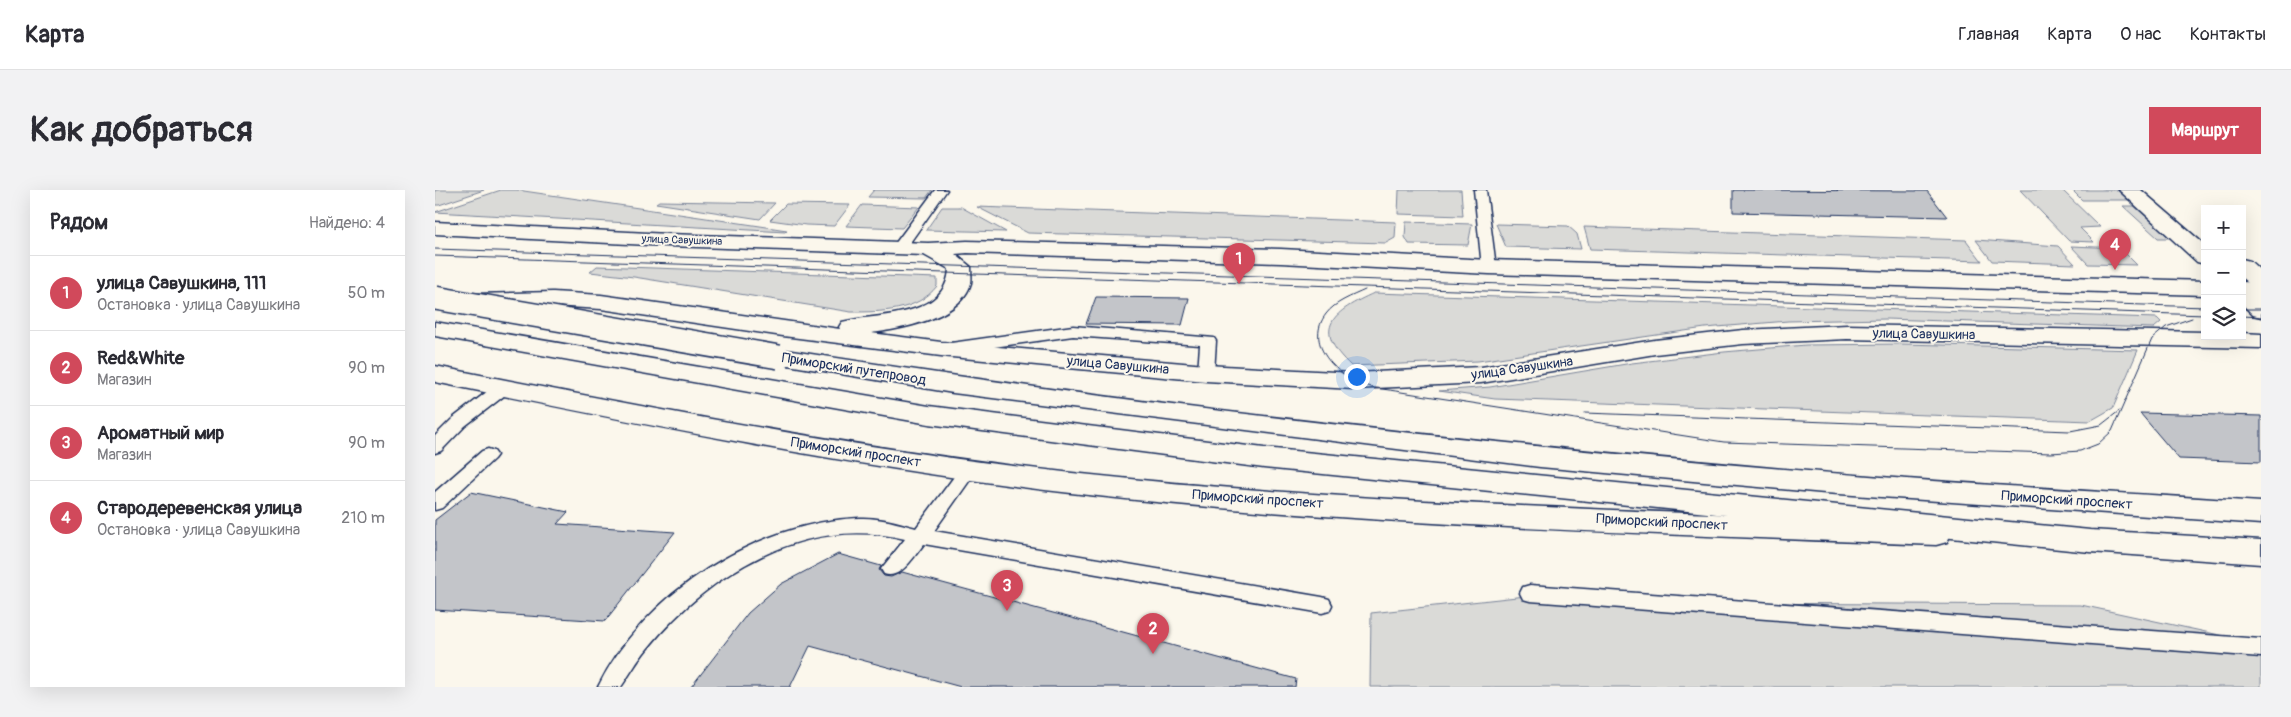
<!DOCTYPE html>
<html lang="ru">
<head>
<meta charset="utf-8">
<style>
	:root { --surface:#fff; --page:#f2f2f3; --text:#2b2b33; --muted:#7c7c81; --line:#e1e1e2; --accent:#d1495b }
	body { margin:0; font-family:Pangolin,sans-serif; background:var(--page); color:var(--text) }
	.controls { position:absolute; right:15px; top:15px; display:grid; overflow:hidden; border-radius:0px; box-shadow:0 5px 20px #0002 }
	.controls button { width:45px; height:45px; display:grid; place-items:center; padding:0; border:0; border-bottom:1px solid var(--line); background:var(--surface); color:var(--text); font:25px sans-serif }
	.you { position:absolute; left:921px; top:186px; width:18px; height:18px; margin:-12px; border:4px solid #fff; border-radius:50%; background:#1a73e8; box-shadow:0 0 0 8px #1a73e833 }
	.badge { display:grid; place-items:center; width:32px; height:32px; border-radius:50%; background:var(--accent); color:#fff; font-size:16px; font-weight:700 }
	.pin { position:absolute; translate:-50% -41px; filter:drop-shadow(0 1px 2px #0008) }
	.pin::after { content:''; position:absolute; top:26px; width:18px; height:15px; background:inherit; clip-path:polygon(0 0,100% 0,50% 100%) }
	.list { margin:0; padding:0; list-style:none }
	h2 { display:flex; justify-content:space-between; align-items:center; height:65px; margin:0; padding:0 20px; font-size:21px }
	h2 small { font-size:16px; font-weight:400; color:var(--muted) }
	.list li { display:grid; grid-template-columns:32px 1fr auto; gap:15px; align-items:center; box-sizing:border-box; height:75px; padding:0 20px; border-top:1px solid var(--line) }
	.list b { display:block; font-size:19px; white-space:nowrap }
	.list p { margin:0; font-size:16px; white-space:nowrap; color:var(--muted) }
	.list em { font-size:16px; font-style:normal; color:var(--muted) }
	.icon { flex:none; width:28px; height:28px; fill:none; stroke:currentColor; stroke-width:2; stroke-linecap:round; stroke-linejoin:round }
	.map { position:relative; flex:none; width:1826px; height:497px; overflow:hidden; border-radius:0px }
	header { display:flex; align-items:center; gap:30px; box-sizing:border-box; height:70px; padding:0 25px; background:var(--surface); border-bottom:1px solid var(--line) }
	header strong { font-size:24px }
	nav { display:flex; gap:28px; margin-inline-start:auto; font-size:18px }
	.intro { display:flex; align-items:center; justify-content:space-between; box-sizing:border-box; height:120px; padding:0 30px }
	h1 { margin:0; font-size:35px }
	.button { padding:12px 22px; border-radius:0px; background:var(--accent); color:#fff; font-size:18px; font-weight:700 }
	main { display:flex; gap:30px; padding:0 30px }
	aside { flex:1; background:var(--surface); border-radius:0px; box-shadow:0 5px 20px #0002 }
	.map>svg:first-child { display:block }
	.green { fill:#dadad7; stroke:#7a849a }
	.building { fill:#c3c5c9; stroke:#1b2f5e }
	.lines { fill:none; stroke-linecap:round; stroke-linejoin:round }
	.service-casing { stroke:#1b2f5e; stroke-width:3 }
	.minor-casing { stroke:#1b2f5e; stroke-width:3 }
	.secondary-casing { stroke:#1b2f5e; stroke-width:3 }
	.primary-casing { stroke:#1b2f5e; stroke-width:3 }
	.service { fill:#fbf7ec; fill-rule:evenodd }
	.minor { fill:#fbf7ec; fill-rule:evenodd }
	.secondary { fill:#fbf7ec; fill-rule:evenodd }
	.primary { fill:#fbf7ec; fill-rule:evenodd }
	.tram { stroke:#1b2f5e; stroke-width:1 }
	.primary-bridge-casing { stroke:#1b2f5e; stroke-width:26; stroke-linecap:butt }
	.primary-bridge { stroke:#fbf7ec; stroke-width:23 }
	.labels { text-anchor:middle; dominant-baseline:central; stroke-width:4; stroke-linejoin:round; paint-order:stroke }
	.far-street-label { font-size:11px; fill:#1b2f5e; stroke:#fbf7ec }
	.street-label { font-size:14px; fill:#1b2f5e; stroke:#fbf7ec }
</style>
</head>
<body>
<header>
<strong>Карта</strong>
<nav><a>Главная</a><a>Карта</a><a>О нас</a><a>Контакты</a></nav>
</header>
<div class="intro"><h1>Как добраться</h1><a class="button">Маршрут</a></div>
<main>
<aside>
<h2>Рядом<small>Найдено: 4</small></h2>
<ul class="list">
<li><span class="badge">1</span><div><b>улица Савушкина, 111</b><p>Остановка · улица Савушкина</p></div><em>50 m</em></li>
<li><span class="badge">2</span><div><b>Red&amp;White</b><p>Магазин</p></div><em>90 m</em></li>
<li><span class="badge">3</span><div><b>Ароматный мир</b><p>Магазин</p></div><em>90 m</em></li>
<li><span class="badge">4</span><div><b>Стародеревенская улица</b><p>Остановка · улица Савушкина</p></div><em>210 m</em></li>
</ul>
</aside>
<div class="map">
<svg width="1826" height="497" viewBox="0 0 1826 497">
	<rect width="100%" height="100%" fill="#fbf7ec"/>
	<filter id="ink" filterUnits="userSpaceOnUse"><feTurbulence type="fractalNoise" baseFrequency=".02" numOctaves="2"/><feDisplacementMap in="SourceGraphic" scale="10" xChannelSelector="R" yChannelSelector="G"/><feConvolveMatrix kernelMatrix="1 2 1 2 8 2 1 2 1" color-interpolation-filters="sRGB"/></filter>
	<g filter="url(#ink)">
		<g class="green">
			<path d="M 0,0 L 49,0 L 4,15 L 0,15 Z"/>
			<path d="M 66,0 L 82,0 L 352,40 L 350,42 L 0,22 Z"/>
			<path d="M 439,0 L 497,0 L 491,8 L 433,7 Z"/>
			<path d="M 964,0 L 1026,0 L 1028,26 L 963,24 Z"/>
			<path d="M 1585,0 L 1627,0 L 1665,37 L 1645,38 L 1659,52 L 1634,51 Z"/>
			<path d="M 1637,0 L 1682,0 L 1693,10 L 1647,10 Z"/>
			<path d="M 224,11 L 340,13 L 325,29 L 221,13 Z"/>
			<path d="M 351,14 L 415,15 L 399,36 L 371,35 L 335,30 Z"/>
			<path d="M 427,15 L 484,17 L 467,38 L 411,36 Z"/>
			<path d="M 1688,16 L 1699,16 L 1735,48 L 1723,48 Z"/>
			<path d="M 507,17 L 526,17 L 571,42 L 491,40 Z"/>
			<path d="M 542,17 L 961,32 L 960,48 L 951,53 L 593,43 Z"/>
			<path d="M 971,32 L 1037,34 L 1033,55 L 974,54 L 970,47 Z"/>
			<path d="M 1061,34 L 1133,36 L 1142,44 L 1146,59 L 1071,57 Z"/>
			<path d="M 1149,37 L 1531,50 L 1547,71 L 1155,59 Z"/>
			<path d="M 1541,50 L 1623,56 L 1640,74 L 1557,71 Z"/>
			<path d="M 1636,56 L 1685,58 L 1702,75 L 1653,74 Z"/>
			<path d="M 162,76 L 502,88 L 502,96 C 482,122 445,122 416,122 L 199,87 L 155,82 Z"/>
			<path d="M 939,103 L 1722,128 L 1726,132 L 1719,138 L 1451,129 L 1353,131 L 1270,138 L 1043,171 L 916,176 C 875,138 899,121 939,103 Z"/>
			<path d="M 1468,154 L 1703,160 L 1678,218 L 1655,231 L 1060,209 L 1004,201 L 1055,197 L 1197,173 L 1289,162 L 1371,155 Z"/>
			<path d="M 1091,406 L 1271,413 L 1646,415 L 1794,447 L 1826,467 L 1826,497 L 935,497 L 936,423 Z"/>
		</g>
		<g class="building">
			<path d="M 1298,0 L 1492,1 L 1512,27 L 1298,22 Z"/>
			<path d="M 661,107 L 754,108 L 747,135 L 651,134 Z"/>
			<path d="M 1705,223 L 1826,226 L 1826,272 L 1744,269 Z"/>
			<path d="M 36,302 L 133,322 L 122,334 L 240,342 L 170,431 L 0,420 L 0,330 Z"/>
			<path d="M 403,364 L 446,376 L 444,380 L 449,386 L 456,387 L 467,382 L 861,489 L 860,497 L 526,497 L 375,456 L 355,497 L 256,497 L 313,423 L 346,394 Z"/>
		</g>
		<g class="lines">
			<g class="service-casing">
				<g id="service">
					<path d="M 500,0 L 512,0 L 469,61 L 459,61 L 457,58 Z"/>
					<path d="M 1039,0 L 1051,0 L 1061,77 L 1054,81 L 1047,77 Z"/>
					<path d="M 638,136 L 779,148 L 781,151 L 779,183 L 777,187 L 765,187 L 763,183 L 765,155 L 638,146 L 516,163 L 510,161 L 508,158 L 510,155 L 516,153 Z"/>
					<path d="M 68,193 L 74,194 L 76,198 L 74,202 L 30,236 L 6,261 L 0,263 L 0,246 L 18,228 L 62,194 Z"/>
					<path d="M 53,259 L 59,261 L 62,265 L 59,269 L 7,318 L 0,320 L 0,302 L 47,261 Z"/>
					<path d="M 533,274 L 539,276 L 542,280 L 499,341 L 887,407 L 894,409 L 897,415 L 894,421 L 887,423 L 489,354 C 479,366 466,390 449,384 L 446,379 L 470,349 C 370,324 274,383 212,459 C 202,471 195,484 186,497 L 163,497 C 208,404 322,332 424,328 C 443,327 462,333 481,338 L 527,276 Z"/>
					<path d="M 1095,395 L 1826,449 L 1826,467 L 1095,411 L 1088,409 L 1085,403 L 1088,397 Z"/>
				</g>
			</g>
			<g class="minor-casing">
				<g id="minor">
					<path d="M 1684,0 L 1706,0 L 1770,55 L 1770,74 L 1762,72 Z"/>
					<path d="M 1807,69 L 1815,71 L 1826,81 L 1826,99 L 1818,97 L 1807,88 Z"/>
					<path d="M 1807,94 L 1815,96 L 1826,107 L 1826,127 L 1818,125 L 1807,114 Z"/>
				</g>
			</g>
			<g class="secondary-casing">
				<g id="secondary">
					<path d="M 0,32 L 233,44 L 493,53 L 532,51 L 846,59 L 1054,70 L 1770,91 L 1770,105 L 1054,84 L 846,73 L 532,63 L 520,64 L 536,77 C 536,82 537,88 536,93 C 526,128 467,139 436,143 L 506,152 L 771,175 L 919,183 L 1046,177 L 1220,150 L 1308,140 L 1412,135 L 1770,142 L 1770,146 L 1807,146 L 1807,143 L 1826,144 L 1826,158 L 1412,149 L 1308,154 L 1220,164 L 1046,193 L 919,199 L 771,191 L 506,166 L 348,146 L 166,119 L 118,116 L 40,118 L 32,116 L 28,111 L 32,106 L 40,104 L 118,102 L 166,105 L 405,139 L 404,137 L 407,132 C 443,123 511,129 514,79 L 489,65 L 233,56 L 0,44 Z"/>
					<path d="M 1807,92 L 1826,93 L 1826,107 L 1807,106 Z"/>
					<path d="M 0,176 C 211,218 423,259 637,283 C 924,314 1213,321 1501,333 L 1512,336 L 1516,344 L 1512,352 L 1501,355 C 1213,343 923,336 636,303 C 422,278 211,235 0,192 Z"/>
				</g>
			</g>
			<g class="primary-casing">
				<g id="primary">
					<path d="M 0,132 L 494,216 L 829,258 L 1655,340 L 1826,350 L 1826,374 L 1655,362 L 829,278 L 494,234 L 0,146 Z"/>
					<path d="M 344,159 C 689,214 1037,253 1385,282 C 1532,295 1679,302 1826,312 L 1826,334 L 1390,303 L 1105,277 L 518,203 L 335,172 L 332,167 L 335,162 Z"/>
				</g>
			</g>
			<use href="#service" class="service"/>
			<use href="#minor" class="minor"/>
			<use href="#secondary" class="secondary"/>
			<use href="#primary" class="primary"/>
			<g class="tram">
				<path d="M 0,59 L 1770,117"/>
				<path d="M 0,66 L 1770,125"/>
				<path d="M 930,100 C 917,106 900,112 891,124 C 870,152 898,182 924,193 C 937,199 952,199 966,202 L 1289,252 L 1616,263 L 1645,261 L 1663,254 L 1677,241 L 1717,149 L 1731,137 L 1757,128"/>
				<path d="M 1807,119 L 1826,119"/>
				<path d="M 1807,126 L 1826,127"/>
				<path d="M 1150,223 L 1635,241 L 1666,235 L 1684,221"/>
			</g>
			<g class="primary-bridge-casing">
				<path id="primary-bridge" d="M 0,108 L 344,167"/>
			</g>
			<use href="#primary-bridge" class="primary-bridge"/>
		</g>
	</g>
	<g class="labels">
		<g class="far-street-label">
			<text transform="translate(247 50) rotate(2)">улица Савушкина</text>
		</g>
		<g class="street-label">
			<text transform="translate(1489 144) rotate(1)">улица Савушкина</text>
			<text transform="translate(683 175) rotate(5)">улица Савушкина</text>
			<text transform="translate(1087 178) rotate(-8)">улица Савушкина</text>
			<text transform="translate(419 179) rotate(9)">Приморский путепровод</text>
			<text transform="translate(421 262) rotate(9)">Приморский проспект</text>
			<text transform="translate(823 309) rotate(4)">Приморский проспект</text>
			<text transform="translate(1632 310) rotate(4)">Приморский проспект</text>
			<text transform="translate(1227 332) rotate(3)">Приморский проспект</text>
		</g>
	</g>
</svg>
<div class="controls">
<button>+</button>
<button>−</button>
<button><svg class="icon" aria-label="layers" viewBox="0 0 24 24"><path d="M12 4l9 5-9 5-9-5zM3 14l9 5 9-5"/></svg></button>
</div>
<div class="you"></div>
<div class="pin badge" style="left:804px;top:94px">1</div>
<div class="pin badge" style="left:718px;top:464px">2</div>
<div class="pin badge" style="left:572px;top:421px">3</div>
<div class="pin badge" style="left:1680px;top:80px">4</div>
</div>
</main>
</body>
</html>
